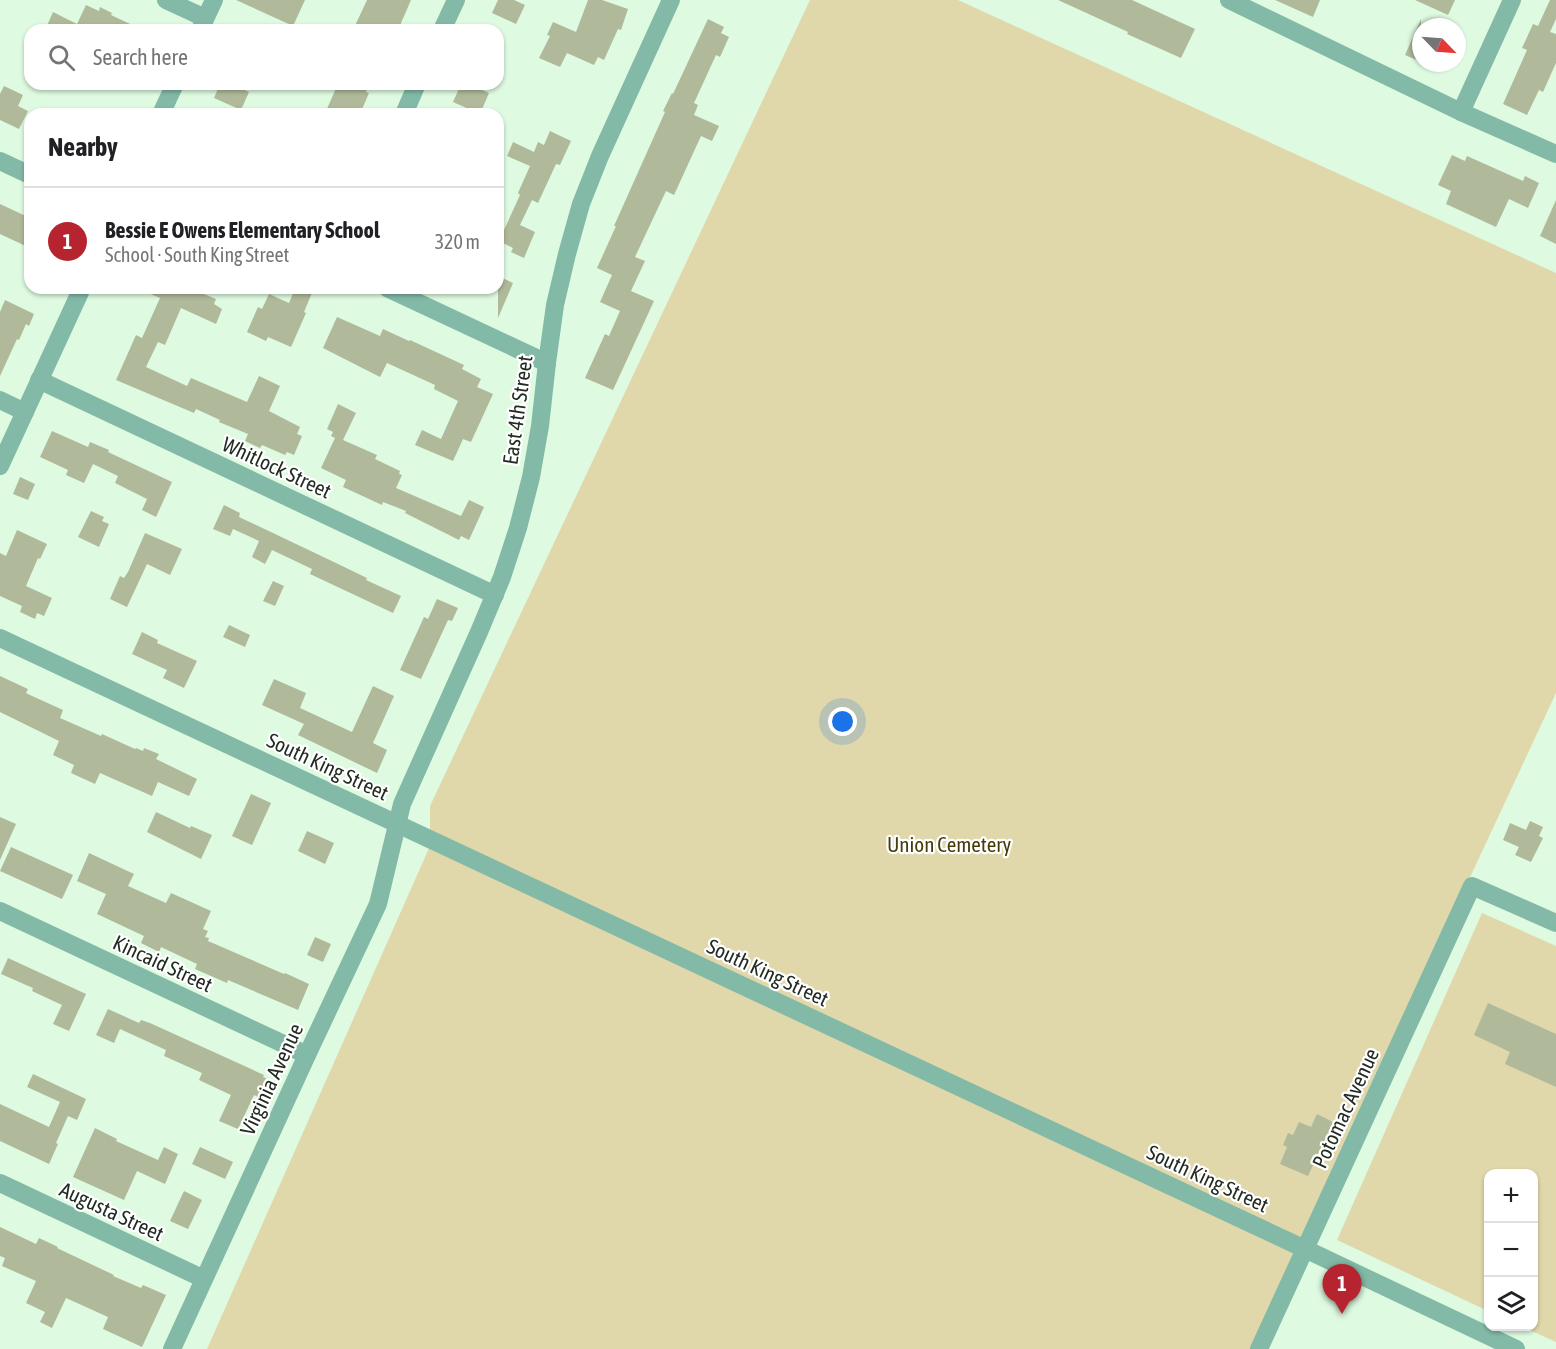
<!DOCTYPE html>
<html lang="en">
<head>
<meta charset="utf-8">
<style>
	:root { --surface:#fff; --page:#f2f2f2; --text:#202124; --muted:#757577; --line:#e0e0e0; --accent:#b62430 }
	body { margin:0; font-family:"Asap Condensed",sans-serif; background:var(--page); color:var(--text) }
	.controls { position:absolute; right:18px; bottom:18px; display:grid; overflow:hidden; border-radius:12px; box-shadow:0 2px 4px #0004 }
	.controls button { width:54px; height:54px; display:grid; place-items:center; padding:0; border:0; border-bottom:2px solid var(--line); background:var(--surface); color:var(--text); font:30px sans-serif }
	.compass { position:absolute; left:1412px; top:18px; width:54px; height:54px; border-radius:50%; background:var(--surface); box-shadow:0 2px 4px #0004; rotate:115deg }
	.you { position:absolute; left:843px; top:722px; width:21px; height:21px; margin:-15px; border:4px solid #fff; border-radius:50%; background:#1a73e8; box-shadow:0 0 0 9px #1a73e833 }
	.badge { display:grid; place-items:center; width:39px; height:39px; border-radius:50%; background:var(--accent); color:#fff; font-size:20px; font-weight:700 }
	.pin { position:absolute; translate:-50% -50px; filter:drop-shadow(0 2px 3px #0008) }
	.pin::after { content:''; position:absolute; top:32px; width:21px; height:18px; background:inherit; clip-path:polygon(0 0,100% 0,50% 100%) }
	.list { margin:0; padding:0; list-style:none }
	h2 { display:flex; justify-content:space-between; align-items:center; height:78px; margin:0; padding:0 24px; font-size:26px }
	h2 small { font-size:20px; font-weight:400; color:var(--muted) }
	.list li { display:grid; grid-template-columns:39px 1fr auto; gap:18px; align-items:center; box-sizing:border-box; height:108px; padding:0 24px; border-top:2px solid var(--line) }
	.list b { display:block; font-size:22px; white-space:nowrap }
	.list p { margin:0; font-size:20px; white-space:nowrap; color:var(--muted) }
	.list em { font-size:20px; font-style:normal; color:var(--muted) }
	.icon { flex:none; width:33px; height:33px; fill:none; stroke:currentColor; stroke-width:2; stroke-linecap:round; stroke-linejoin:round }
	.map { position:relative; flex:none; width:1556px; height:1349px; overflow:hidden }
	.search { position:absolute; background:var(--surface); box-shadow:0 2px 4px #0004; left:24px; top:24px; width:480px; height:66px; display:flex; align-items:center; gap:15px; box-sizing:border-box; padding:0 21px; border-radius:18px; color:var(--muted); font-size:22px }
	.panel { position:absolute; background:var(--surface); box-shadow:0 2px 4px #0004; left:24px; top:108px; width:480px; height:186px; border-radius:18px }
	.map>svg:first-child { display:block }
	.green { fill:#e0d7ab }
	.building { fill:#b0ba9a }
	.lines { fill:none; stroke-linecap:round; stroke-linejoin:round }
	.minor { stroke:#83baa7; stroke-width:18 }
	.labels { text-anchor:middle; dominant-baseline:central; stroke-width:4.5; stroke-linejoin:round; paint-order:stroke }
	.street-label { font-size:21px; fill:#222c23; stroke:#fff }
	.park-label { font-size:21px; fill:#453c0a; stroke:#fff }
</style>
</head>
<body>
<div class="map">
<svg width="1556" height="1349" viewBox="0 0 1556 1349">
	<rect width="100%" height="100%" fill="#defae0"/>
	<g class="green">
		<path d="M 810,0 L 958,0 L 1556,273 L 1556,693 L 1250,1349 L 207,1349 L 430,846 L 430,806 Z"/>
		<path d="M 1482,913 L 1556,946 L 1556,1342 L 1523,1327 L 1534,1326 L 1534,1174 L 1488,1174 L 1488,1311 L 1337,1240 Z"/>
	</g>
	<g class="building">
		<path d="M 236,0 L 305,0 L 293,26 Z"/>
		<path d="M 367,0 L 411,0 L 398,30 L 353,30 Z"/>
		<path d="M 498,0 L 514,0 L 525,5 L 516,24 L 492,13 Z"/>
		<path d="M 588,0 L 602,0 L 628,9 L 621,30 L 618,29 L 604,60 L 598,57 L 594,65 L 567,53 L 560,67 L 539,58 L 550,36 L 547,35 L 553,22 L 576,32 Z"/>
		<path d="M 1058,0 L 1132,0 L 1195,29 L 1181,58 L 1127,34 L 1128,32 Z"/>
		<path d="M 1275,0 L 1320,0 L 1313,17 Z"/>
		<path d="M 1415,0 L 1455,0 L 1448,15 Z"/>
		<path d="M 1550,0 L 1556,0 L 1556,19 L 1550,32 L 1556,34 L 1556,63 L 1543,92 L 1539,90 L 1527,115 L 1503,104 L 1527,50 L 1522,48 L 1533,24 L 1538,26 Z"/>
		<path d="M 86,5 L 99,11 L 100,7 L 112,13 L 111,15 L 143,30 L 45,30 L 53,12 L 77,24 Z"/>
		<path d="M 708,19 L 724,27 L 721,33 L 729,37 L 720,57 L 716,55 L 694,103 L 698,105 L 694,115 L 719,126 L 712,141 L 701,136 L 674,195 L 666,191 L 635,257 L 645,261 L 631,291 L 654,301 L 613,390 L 585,378 L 605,334 L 609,336 L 620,311 L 600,302 L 612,275 L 597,268 L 616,226 L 614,226 L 665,112 L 663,111 L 672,93 L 673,94 Z"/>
		<path d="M 1421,19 L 1421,62 L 1405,55 Z"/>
		<path d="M 220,84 L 232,84 L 249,92 L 241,110 L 214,98 Z"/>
		<path d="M 338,84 L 369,84 L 366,92 L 369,93 L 360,114 L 334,114 L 326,111 Z"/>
		<path d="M 461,84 L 468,84 L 489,93 L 480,114 L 453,102 Z"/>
		<path d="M 4,86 L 23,95 L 18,106 L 28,111 L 19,129 L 0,120 L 0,94 Z"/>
		<path d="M 550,131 L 571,141 L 560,165 L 556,164 L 538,203 L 532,200 L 520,225 L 535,232 L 524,258 L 511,252 L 513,248 L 499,241 L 520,195 L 518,193 L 530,166 L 507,156 L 513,142 L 534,152 L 538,142 L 544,145 Z"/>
		<path d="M 1452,155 L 1465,161 L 1467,156 L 1523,181 L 1525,176 L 1539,183 L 1528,208 L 1509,199 L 1496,227 L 1446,204 L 1451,191 L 1438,185 Z"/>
		<path d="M 1556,200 L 1556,244 L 1540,236 Z"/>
		<path d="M 0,204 L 30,218 L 30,248 L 0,234 Z"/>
		<path d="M 498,276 L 513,283 L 498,318 Z"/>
		<path d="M 137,288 L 201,288 L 199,292 L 216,299 L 214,304 L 222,309 L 216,324 L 181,308 L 165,345 L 158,342 L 146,367 L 187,386 L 191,378 L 247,402 L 259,376 L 280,386 L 269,411 L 300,427 L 297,434 L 302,436 L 294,455 L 287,452 L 285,455 L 262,445 L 260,448 L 245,441 L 248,434 L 219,422 L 220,420 L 196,409 L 194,413 L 116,380 L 136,335 L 142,338 L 160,298 Z"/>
		<path d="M 295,288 L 314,288 L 304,312 L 306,313 L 291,347 L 268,337 L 266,341 L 247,332 L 258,307 L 262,309 L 269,294 L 289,303 Z"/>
		<path d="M 5,300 L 34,314 L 29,326 L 26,324 L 19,340 L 17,339 L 0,376 L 0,312 Z"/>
		<path d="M 337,317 L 380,336 L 383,329 L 409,341 L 410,340 L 464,365 L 462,369 L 481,379 L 477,387 L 493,394 L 471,442 L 463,439 L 453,461 L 415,445 L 422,430 L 441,439 L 458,401 L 434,389 L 435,385 L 387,363 L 380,377 L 323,348 Z"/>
		<path d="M 338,404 L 356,413 L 343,440 L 377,455 L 375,459 L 400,471 L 399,474 L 402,475 L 396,488 L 461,516 L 469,500 L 484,507 L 469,540 L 461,536 L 459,540 L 405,513 L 406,511 L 383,502 L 382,505 L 343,487 L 346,480 L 321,468 L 335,438 L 331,436 L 333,432 L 327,429 Z"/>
		<path d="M 52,431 L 88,447 L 90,442 L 109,450 L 108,452 L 172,482 L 156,517 L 142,510 L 147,499 L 115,483 L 118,476 L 93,464 L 84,483 L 66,475 L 68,470 L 40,457 Z"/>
		<path d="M 20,477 L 35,484 L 28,500 L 13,494 Z"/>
		<path d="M 224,505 L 240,513 L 239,517 L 336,563 L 367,578 L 366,580 L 401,596 L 393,613 L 310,574 L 312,569 L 272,550 L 265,564 L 252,557 L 259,541 L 233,529 L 230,536 L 213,529 Z"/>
		<path d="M 91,511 L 104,517 L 102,521 L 109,524 L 99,547 L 78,537 Z"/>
		<path d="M 17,530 L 47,544 L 40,559 L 38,558 L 26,586 L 52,598 L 44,616 L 37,613 L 35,619 L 20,612 L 22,606 L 0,596 L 0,553 L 6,556 Z"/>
		<path d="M 145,533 L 182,549 L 170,575 L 147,564 L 127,607 L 110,599 L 120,576 L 124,578 L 128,572 Z"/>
		<path d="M 273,581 L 284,586 L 275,606 L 263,601 Z"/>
		<path d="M 437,599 L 458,608 L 452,621 L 448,620 L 421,679 L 400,670 L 424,617 L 428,619 Z"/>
		<path d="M 229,625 L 250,635 L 245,647 L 223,637 Z"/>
		<path d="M 142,632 L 158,640 L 157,643 L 197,661 L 184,688 L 163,678 L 167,670 L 132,654 Z"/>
		<path d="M 0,676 L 28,689 L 26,693 L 30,695 L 63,710 L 60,718 L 101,736 L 102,734 L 135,749 L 136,748 L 143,751 L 144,748 L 159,754 L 156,759 L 197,779 L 189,796 L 158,782 L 152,796 L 100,773 L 95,784 L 71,773 L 74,765 L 53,755 L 59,741 L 0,712 Z"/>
		<path d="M 274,679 L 306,693 L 300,708 L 352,732 L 373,686 L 394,696 L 373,743 L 387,750 L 377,773 L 298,735 L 304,724 L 262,705 Z"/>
		<path d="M 251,794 L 271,803 L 252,845 L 232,836 Z"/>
		<path d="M 156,812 L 190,828 L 191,826 L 212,835 L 201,859 L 147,832 Z"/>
		<path d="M 0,817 L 16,824 L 0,860 Z"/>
		<path d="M 1530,821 L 1543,827 L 1539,836 L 1543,838 L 1531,862 L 1515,855 L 1519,847 L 1503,840 L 1510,823 L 1526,830 Z"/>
		<path d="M 307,831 L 334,843 L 325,864 L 298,851 Z"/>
		<path d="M 11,847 L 73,875 L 62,899 L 0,871 Z"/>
		<path d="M 89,853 L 134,874 L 128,886 L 166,903 L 171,893 L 211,911 L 203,929 L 208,931 L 205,937 L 209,938 L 208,941 L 284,974 L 285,973 L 309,984 L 298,1010 L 228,980 L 227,983 L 195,969 L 197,964 L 161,947 L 159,952 L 141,943 L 144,936 L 97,914 L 106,894 L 77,881 Z"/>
		<path d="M 315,937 L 331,944 L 323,962 L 307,955 Z"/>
		<path d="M 8,958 L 86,994 L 69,1031 L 53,1024 L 62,1005 L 32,991 L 33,988 L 1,974 Z"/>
		<path d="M 1488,1003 L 1556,1034 L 1556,1087 L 1505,1064 L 1510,1052 L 1474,1035 Z"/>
		<path d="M 108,1009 L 139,1023 L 141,1020 L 150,1023 L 264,1075 L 263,1077 L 266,1078 L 258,1097 L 254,1095 L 238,1129 L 219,1121 L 231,1095 L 199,1080 L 202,1073 L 164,1056 L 166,1050 L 120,1029 L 114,1043 L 96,1035 Z"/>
		<path d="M 33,1074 L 86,1099 L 77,1120 L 68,1116 L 56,1143 L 58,1144 L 49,1164 L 0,1141 L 0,1104 L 49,1127 L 60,1102 L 27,1087 Z"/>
		<path d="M 1317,1114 L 1333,1122 L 1308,1176 L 1280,1164 L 1287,1147 L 1283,1145 L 1288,1133 L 1293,1135 L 1299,1122 L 1311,1127 Z"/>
		<path d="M 95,1128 L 117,1139 L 116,1141 L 158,1160 L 164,1147 L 178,1154 L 165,1184 L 137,1171 L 124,1200 L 73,1177 Z"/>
		<path d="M 200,1147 L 233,1162 L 225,1179 L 192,1164 Z"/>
		<path d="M 184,1191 L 202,1200 L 188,1229 L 170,1221 Z"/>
		<path d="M 0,1227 L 36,1244 L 39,1238 L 58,1247 L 57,1248 L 114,1275 L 113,1276 L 141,1288 L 143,1285 L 166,1295 L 142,1347 L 103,1329 L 108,1317 L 66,1298 L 52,1328 L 40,1322 L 45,1312 L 26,1303 L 36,1281 L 2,1266 L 5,1258 L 0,1256 Z"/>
	</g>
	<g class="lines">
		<g class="minor">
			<path d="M 166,0 L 205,18"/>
			<path d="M 1229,0 L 1461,112 L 1556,154"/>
			<path d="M 200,30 L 214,0"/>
			<path d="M 442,30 L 456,0"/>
			<path d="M 1461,112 L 1512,0"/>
			<path d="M 161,114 L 175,84"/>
			<path d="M 404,114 L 417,84"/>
			<path d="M 0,161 L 30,175"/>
			<path d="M 387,288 L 547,363"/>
			<path d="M 39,380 L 495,595"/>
			<path d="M 0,400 L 25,412"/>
			<path d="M 0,466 L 82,288"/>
			<path d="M 0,638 L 1305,1249 L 1516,1349"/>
			<path d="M 0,911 L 307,1055"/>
			<path d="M 0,1183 L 204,1279"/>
			<path d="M 172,1349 L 307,1055 L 378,904 L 402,804 L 479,632 L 502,577 L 518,528 L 531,477 L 540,426 L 547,363 L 555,305 L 567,254 L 581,204 L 600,156 L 671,0"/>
			<path d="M 1259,1349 L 1472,886 L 1556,923"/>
		</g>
	</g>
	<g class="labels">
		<g class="street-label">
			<text transform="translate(517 410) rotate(-82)">East 4th Street</text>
			<text transform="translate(277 467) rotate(25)">Whitlock Street</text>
			<text transform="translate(328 766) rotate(25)">South King Street</text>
			<text transform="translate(163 963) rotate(25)">Kincaid Street</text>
			<text transform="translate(768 972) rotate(25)">South King Street</text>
			<text transform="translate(271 1079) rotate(-65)">Virginia Avenue</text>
			<text transform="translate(1345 1108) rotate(-65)">Potomac Avenue</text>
			<text transform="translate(1208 1178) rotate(25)">South King Street</text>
			<text transform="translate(112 1211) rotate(25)">Augusta Street</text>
		</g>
		<g class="park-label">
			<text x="949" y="844">Union Cemetery</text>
		</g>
	</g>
</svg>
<div class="controls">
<button>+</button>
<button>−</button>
<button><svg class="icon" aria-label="layers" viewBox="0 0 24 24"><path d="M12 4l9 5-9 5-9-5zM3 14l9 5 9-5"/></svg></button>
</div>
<svg class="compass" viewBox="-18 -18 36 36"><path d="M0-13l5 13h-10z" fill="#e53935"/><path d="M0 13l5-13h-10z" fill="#757577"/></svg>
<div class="you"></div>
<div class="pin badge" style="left:1342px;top:1314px">1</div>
<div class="search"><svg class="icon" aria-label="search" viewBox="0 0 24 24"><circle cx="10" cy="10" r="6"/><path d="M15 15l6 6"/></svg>Search here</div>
<section class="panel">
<h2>Nearby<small></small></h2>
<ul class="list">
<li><span class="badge">1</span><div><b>Bessie E Owens Elementary School</b><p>School · South King Street</p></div><em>320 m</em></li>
</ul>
</section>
</div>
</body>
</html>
